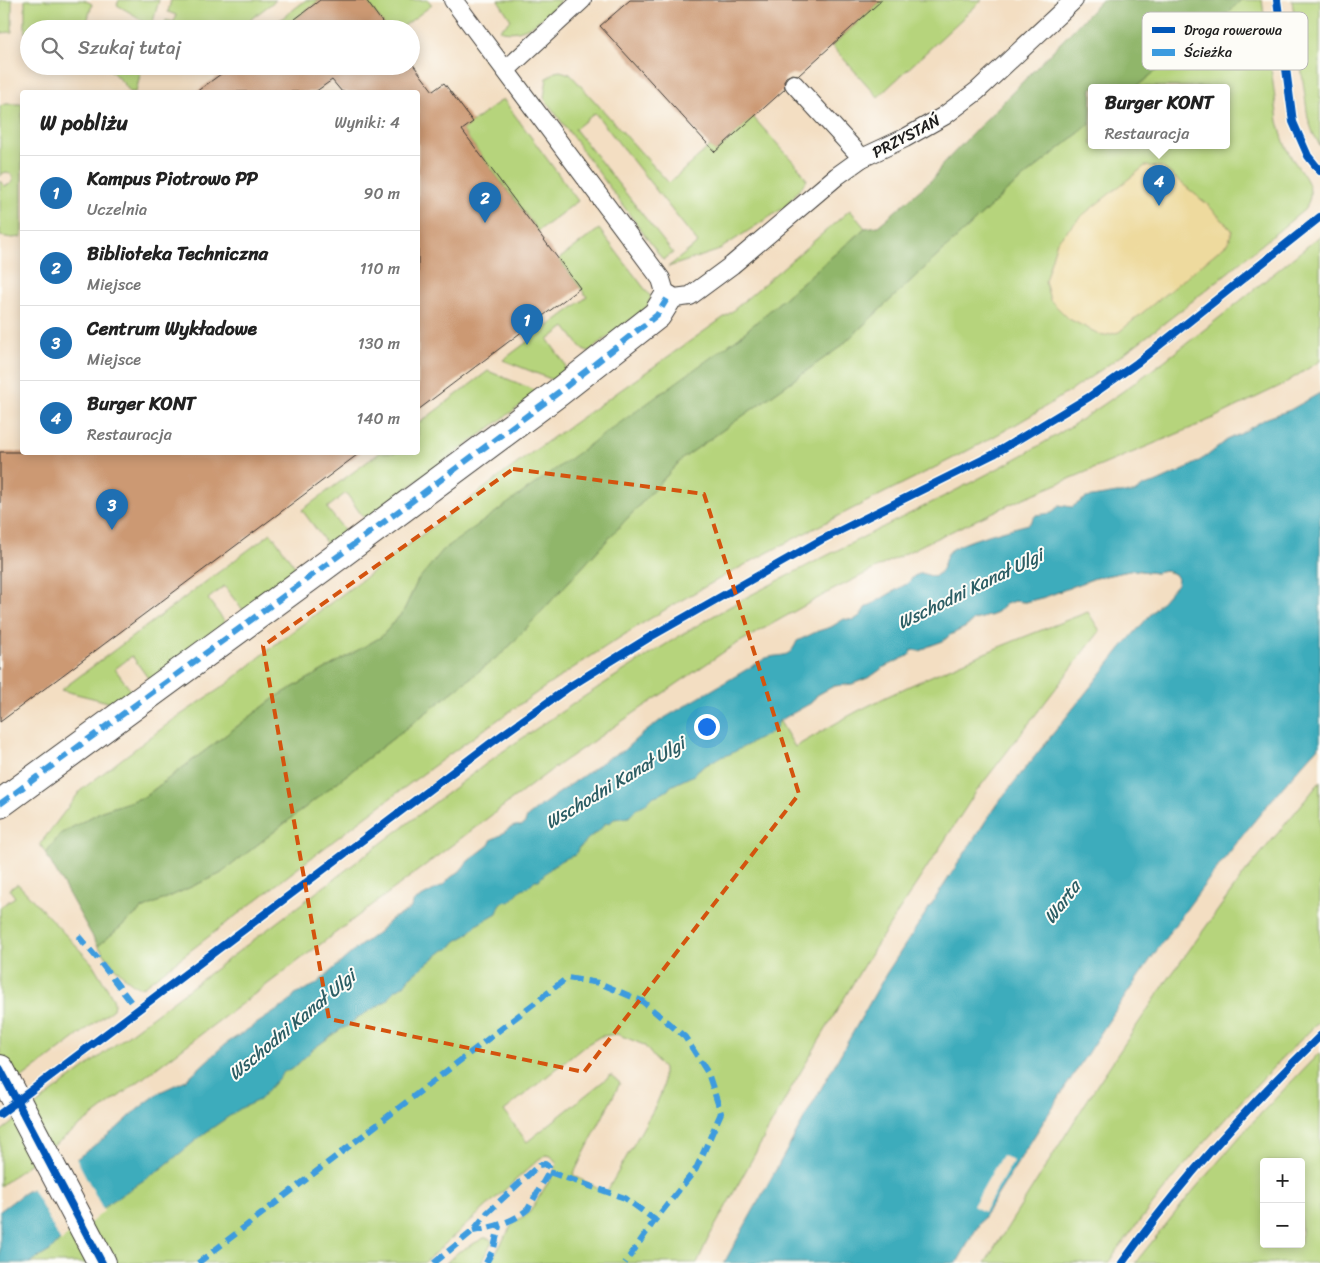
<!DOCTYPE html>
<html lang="pl">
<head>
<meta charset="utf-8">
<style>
	:root { --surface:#fff; --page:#f2f2f2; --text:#222; --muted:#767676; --line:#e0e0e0; --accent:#1f6fb2 }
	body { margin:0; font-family:Sriracha,sans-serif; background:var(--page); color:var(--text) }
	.controls { position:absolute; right:15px; bottom:15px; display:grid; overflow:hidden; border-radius:5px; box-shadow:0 2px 12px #0003 }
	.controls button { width:45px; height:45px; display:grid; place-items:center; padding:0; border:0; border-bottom:1px solid var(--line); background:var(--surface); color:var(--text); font:25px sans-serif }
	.you { position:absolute; left:706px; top:726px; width:18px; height:18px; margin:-12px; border:4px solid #fff; border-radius:50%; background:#1a73e8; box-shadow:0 0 0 8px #1a73e833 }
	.badge { display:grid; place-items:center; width:32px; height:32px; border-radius:50%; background:var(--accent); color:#fff; font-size:16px; font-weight:700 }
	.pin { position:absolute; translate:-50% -41px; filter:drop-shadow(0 1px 2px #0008) }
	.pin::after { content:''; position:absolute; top:26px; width:18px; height:15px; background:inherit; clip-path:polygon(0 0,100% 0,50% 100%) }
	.popup { position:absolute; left:1088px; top:84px; width:142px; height:65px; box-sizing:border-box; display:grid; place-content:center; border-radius:5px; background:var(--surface); filter:drop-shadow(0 1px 4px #0005); font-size:16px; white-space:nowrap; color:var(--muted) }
	.popup b { font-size:19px; color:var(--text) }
	.popup::after { content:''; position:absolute; left:50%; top:100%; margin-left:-10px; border:10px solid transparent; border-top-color:var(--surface) }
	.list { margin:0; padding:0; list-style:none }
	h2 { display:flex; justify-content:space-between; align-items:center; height:65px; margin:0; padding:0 20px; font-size:21px }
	h2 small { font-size:16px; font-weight:400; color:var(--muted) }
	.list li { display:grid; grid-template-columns:32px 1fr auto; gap:15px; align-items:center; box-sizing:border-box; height:75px; padding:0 20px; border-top:1px solid var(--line) }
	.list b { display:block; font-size:19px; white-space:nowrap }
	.list p { margin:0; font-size:16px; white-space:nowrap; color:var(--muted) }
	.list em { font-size:16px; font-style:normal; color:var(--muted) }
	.icon { flex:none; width:28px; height:28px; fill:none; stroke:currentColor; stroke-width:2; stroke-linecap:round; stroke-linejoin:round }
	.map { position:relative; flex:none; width:1320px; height:1263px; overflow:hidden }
	.search { position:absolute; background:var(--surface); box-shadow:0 2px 12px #0003; left:20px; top:20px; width:400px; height:55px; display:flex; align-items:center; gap:12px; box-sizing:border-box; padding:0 18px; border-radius:28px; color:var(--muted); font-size:19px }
	.panel { position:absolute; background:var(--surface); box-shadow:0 2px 12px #0003; left:20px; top:90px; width:400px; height:365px; border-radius:5px }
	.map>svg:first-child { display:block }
	.green { fill:#b6d47b; stroke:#69784c; fill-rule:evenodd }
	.forest { fill:#90b66b; stroke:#566944 }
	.sand { fill:#eeda9e; stroke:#857b5d }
	.water { fill:#3eacbc; stroke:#2d646c }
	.pier { fill:#f3dec2 }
	.building { fill:#cc9973 }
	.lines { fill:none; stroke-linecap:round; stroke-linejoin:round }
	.lane-casing { stroke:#3c3935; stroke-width:20 }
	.street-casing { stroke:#3c3935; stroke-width:30 }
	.lane { stroke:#fff; stroke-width:18 }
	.street { stroke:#fff; stroke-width:28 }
	.quiet { stroke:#3c9bdf; stroke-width:6; stroke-dasharray:12 6; stroke-linecap:butt }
	.cycleway-casing { stroke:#fdfcf7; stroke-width:11 }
	.cycleway { stroke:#0057b8; stroke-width:8 }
	.marked { fill:none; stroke:#d4530e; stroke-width:4; stroke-dasharray:10 6; stroke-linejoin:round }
	.labels { text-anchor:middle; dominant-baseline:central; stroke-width:4; stroke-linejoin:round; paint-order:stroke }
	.street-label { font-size:16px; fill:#1c1c1c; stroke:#fdfcf7 }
	.water-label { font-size:18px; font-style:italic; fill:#2b5d64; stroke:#fdfcf7 }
	.key { fill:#fdfcf7; stroke:#bab9b5; stroke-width:1 }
	.key-label { font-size:14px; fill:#1c1c1c }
</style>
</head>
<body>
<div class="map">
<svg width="1320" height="1263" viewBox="0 0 1320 1263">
	<rect width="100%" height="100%" fill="#fdfcf7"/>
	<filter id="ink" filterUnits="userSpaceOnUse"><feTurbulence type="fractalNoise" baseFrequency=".02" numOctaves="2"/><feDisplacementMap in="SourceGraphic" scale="10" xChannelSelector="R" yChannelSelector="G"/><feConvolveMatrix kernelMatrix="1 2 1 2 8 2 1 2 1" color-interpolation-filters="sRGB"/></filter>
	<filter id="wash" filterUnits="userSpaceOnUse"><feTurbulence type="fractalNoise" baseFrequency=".0096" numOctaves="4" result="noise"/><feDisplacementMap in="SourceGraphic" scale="20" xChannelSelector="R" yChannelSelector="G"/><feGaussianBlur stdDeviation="1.12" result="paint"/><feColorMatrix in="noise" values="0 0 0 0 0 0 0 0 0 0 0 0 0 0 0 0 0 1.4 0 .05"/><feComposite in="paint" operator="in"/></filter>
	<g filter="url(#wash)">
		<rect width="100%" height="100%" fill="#f3dec2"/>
		<g class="green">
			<path d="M 0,0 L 12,0 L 12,32 L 0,33 Z"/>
			<path d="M 25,0 L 84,0 L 92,4 L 85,29 L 29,29 L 29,33 L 25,33 Z"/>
			<path d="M 119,0 L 159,0 L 151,29 L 136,16 L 117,5 Z"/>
			<path d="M 171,0 L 276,0 L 238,29 L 164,29 L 166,20 L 174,22 L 176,15 L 168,12 Z"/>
			<path d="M 306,0 L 320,0 L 282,29 L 268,29 Z"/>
			<path d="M 366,0 L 428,0 L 432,5 L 400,29 L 387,29 Z"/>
			<path d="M 498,0 L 562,0 C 543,17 526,38 499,30 L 511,20 Z"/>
			<path d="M 882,0 L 982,0 L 878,97 L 832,46 Z"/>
			<path d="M 1241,0 L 1262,0 L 1278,121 C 1281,133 1284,144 1290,155 C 1301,174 1320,187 1304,210 C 1217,281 1131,355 1035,413 C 987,442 936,467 886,492 C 802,534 718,577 638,626 C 466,734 306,863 144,986 L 138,987 C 122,978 109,960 98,946 L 142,909 L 220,874 L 506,650 L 682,459 L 840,347 L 1008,190 L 1091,123 L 1092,145 L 1226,145 L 1226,87 L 1136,87 L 1229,12 Z"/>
			<path d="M 1292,0 L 1320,0 L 1320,146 L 1313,133 L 1308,118 Z"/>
			<path d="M 106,66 L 142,66 L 136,92 L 130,92 L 125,85 Z"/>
			<path d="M 560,71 L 570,74 L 669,183 L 710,146 L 716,152 L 753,117 L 800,169 L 807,180 L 785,207 L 717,251 L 668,267 L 698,243 L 595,113 L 575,129 L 673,253 L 663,260 L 544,98 L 547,78 L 555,72 Z"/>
			<path d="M 503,99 L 578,201 L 538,231 L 462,130 Z"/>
			<path d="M 6,104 L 22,104 L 22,237 L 12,238 L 0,236 L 0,181 L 5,186 L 11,184 L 13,181 L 12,175 L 7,172 L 3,173 L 0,177 L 0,106 Z"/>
			<path d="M 850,210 L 865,228 L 738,338 L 418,580 L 403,612 L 381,637 L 276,697 L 144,797 L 102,811 L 60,834 L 46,854 L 40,844 L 81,790 L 173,720 L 227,684 L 277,643 L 534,451 L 730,313 Z"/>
			<path d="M 599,229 L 651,297 L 647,307 L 588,352 L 583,350 L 565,327 L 548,340 L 565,364 C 566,373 560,375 553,380 L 503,360 L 587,297 L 559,259 Z"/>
			<path d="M 1320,236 L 1320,361 L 1282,385 L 1203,423 L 1024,498 L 926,543 L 827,593 L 731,647 L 558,765 L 0,1186 L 0,1132 L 499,754 C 580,699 661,644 747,597 C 804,567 863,537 921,508 C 966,485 1011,463 1055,436 C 1149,379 1234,305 1320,236 Z"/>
			<path d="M 488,371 L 537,391 L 535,395 L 368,517 L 363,517 L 346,493 L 327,508 L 345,531 L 345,534 L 331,545 L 327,544 L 302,510 L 379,453 L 418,452 L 418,424 Z"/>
			<path d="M 271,533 L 296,568 L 297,571 L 246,610 L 241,608 L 224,586 L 208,599 L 225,622 L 153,679 L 148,678 L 132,656 L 115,669 L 132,692 L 116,704 L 61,690 Z"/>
			<path d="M 1100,551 L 1175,574 L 1166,571 L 1155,573 L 1134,570 L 1095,578 L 1045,597 L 1025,602 L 1014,601 L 1006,604 L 993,615 L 974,620 L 966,627 L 950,635 L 943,641 L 929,646 L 920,651 L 911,650 L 910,655 L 884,667 L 870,677 L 852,684 L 834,686 L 817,695 L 811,703 L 779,720 L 795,747 C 816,735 837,722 858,711 C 932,673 1010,642 1088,612 L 1100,631 L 976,792 L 865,963 L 793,1085 L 708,1239 L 697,1263 L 490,1263 L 513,1223 L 529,1213 L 554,1173 L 557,1163 L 551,1156 L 546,1155 L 539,1159 L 424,1263 L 29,1263 L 50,1251 L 92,1195 L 641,780 ZM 617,1034 L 644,1045 L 663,1069 L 663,1088 L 656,1105 L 606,1193 L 573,1175 L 620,1083 L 611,1075 L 527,1142 L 504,1111 L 586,1045 L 601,1036 Z"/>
			<path d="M 1320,782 L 1320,1021 C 1243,1095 1171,1176 1108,1263 L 985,1263 L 1097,1085 L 1164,985 L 1244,874 Z"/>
			<path d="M 18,884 L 92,963 L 113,998 L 114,1004 L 113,1009 L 0,1095 L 0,907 L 15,897 L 9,889 Z"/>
			<path d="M 1320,1052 L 1320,1263 L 1135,1263 L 1192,1192 L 1249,1126 ZM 1264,1162 L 1301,1162 L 1301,1244 L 1264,1244 Z"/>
			<path d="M 484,1238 L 489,1238 L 492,1242 L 481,1263 L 446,1263 L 458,1252 Z"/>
		</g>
		<path class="forest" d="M 1102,0 L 1241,0 L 1229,12 L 1136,87 L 1092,87 L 1091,123 L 1008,190 L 840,347 L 682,459 L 506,650 L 220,874 L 142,909 L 98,946 L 46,854 L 60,834 L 102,811 L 144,797 L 276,697 L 381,637 L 403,612 L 418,580 L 443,550 L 738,338 L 865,228 L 878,226 L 935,177 L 941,166 Z"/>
		<path class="sand" d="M 1145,166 L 1162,167 L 1208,205 L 1232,230 L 1229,242 L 1119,332 L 1103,336 L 1069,319 L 1050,300 L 1045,281 L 1057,241 L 1084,214 Z"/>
		<path class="water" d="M 1320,393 L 1320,745 C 1184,893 1078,1066 972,1236 L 957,1263 L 724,1263 L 814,1101 L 886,974 L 996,805 L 1123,646 L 1177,584 L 1178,579 L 1175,574 L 1166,571 L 1155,573 L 1134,570 L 1095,578 L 1045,597 L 1025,602 L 1014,601 L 1006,604 L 993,615 L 974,620 L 966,627 L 950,635 L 943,641 L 929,646 L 920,651 L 911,650 L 910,655 L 884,667 L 870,677 L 852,684 L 834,686 L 817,695 L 811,703 L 779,721 L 774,731 L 730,754 L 718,758 L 698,770 L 694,775 L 671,786 L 668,790 L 661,794 L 654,796 L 647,803 L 636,809 L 629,817 L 614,819 L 611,822 L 604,824 C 598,834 596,832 589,838 C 584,842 585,845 579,847 L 575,855 C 571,857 566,858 562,860 C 556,863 544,874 539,880 L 535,880 L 528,887 L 522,889 L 509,902 L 504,901 L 500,905 L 497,913 L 478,924 L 467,935 L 456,941 L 449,949 L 444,950 L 409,978 L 404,985 L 393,992 L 388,1000 L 357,1018 L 348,1026 L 341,1029 L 313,1049 L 296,1066 L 284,1072 L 259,1100 L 241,1108 L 205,1133 L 162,1168 L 108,1204 L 87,1223 L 74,1225 L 50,1251 L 29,1263 L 0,1263 L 0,1211 L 24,1193 L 51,1178 L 116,1129 L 138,1109 L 160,1092 L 186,1080 L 224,1045 L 279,1009 L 288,1003 L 295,994 L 315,985 L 357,948 L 380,931 L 391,919 L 404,913 L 410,909 L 414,901 L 443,885 L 450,878 L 460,871 L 468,861 L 489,845 L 492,839 C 502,837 510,823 521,826 L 525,823 L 527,817 L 542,805 L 608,758 L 623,751 L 636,739 L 661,720 L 766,658 C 782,653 789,660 797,641 L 818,631 L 831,627 L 844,619 L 854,620 L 861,615 L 865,608 L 908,583 L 914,576 L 922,573 L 934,577 C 947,569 942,560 950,551 C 961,541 1013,528 1029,524 L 1036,515 L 1052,513 L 1059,505 L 1072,507 L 1086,498 L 1117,493 L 1134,493 L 1144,486 L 1155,483 L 1186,469 L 1207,456 L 1227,440 L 1240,434 L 1267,418 L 1290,410 Z"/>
		<g class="pier">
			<path d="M 1002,1155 L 1013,1161 L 984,1212 L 973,1206 Z"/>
			<path d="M 75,1156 L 104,1211 L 88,1225 L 75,1227 L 61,1242 L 31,1186 L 49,1175 Z"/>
		</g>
		<g id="blocks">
			<g class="building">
				<path d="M 320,0 L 366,0 L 387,29 L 282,29 Z"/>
				<path d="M 630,0 L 882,0 L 799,75 L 792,74 L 786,77 L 784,81 L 785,89 L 715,152 L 600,26 Z"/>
				<path d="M 411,62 L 433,91 L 444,83 L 473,122 L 462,130 L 580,288 L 418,410 L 418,92 L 342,92 L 332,80 L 315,92 L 196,92 L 232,66 L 411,66 Z"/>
				<path d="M 0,452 L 361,452 L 0,722 Z"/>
			</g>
		</g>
	</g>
	<g filter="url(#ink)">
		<use href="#blocks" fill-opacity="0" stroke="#3c3935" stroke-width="1"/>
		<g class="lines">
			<g class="lane-casing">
				<g id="lane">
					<path d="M 453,0 L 661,279 L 667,299 L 690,296 L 732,265 L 837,176 L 862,158 L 905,138 L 944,116 L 977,91 L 1074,0"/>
					<path d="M 506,70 L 582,0"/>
					<path d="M 794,84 L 862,158"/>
				</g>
			</g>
			<g class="street-casing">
				<g id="street">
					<path d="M 0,804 L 322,568 L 559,392 L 657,315 L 667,299"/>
					<path d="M 0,1069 L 102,1263"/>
				</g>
			</g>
			<use href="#lane" class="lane"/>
			<use href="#street" class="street"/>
			<g class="quiet">
				<path d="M 0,804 L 322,568 L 559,392 L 657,315 L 667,299"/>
				<path d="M 78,936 L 97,958 L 137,1010"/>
				<path d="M 549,1172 L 625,1198 L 655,1220"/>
				<path d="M 198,1263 L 567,978 L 599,983 L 642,1001 L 685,1037 L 708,1073 L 721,1113 L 696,1169 L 655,1220 L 625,1263"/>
				<path d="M 434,1263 L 473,1231 L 487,1213 L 539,1165 L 545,1164 L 549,1167 L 549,1172 L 528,1209 C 512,1223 493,1227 473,1231"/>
				<path d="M 486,1263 L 494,1248 L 499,1226"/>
			</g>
			<g class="cycleway-casing">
				<g id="cycleway">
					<path d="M 1277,0 L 1293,122 L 1308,156 L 1320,171"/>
					<path d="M 0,1069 L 102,1263"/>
					<path d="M 0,1114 L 491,743 L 569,687 L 650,637 L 821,540 L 994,454 L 1089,397 L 1137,363 L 1320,217"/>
					<path d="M 1122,1263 C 1180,1182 1248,1106 1320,1036"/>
				</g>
			</g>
			<use href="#cycleway" class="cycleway"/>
		</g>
	</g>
	<path class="marked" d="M 513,469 L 704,494 L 799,794 L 584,1072 L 329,1019 L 263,646 Z"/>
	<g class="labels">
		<g class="street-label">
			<text transform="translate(906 136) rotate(-28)">PRZYSTAŃ</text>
		</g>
		<g class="water-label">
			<text transform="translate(970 589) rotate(-26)">Wschodni Kanał Ulgi</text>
			<text transform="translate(615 783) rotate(-31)">Wschodni Kanał Ulgi</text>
			<text transform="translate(1062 902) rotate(-53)">Warta</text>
			<text transform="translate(292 1025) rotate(-40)">Wschodni Kanał Ulgi</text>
		</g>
	</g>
	<rect x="1142" y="12" width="166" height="58" rx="8" class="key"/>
	<rect x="1152" y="27" width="23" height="6" fill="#0057b8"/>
	<rect x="1152" y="49" width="23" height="7" fill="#3c9bdf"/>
	<g class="key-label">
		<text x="1184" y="35">Droga rowerowa</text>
		<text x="1184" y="57">Ścieżka</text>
	</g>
</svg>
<div class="controls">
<button>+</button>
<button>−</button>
</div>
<div class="you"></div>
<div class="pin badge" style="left:527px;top:345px">1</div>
<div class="pin badge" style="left:485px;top:223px">2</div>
<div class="pin badge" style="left:112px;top:530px">3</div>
<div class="pin badge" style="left:1159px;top:206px">4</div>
<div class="popup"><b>Burger KONT</b>Restauracja</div>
<div class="search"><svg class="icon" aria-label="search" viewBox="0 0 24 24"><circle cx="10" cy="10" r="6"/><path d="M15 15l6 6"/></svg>Szukaj tutaj</div>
<section class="panel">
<h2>W pobliżu<small>Wyniki: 4</small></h2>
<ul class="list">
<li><span class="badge">1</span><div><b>Kampus Piotrowo PP</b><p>Uczelnia</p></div><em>90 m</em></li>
<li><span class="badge">2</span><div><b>Biblioteka Techniczna</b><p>Miejsce</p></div><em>110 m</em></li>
<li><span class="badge">3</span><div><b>Centrum Wykładowe</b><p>Miejsce</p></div><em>130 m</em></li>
<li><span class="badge">4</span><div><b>Burger KONT</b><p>Restauracja</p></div><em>140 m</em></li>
</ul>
</section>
</div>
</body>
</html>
